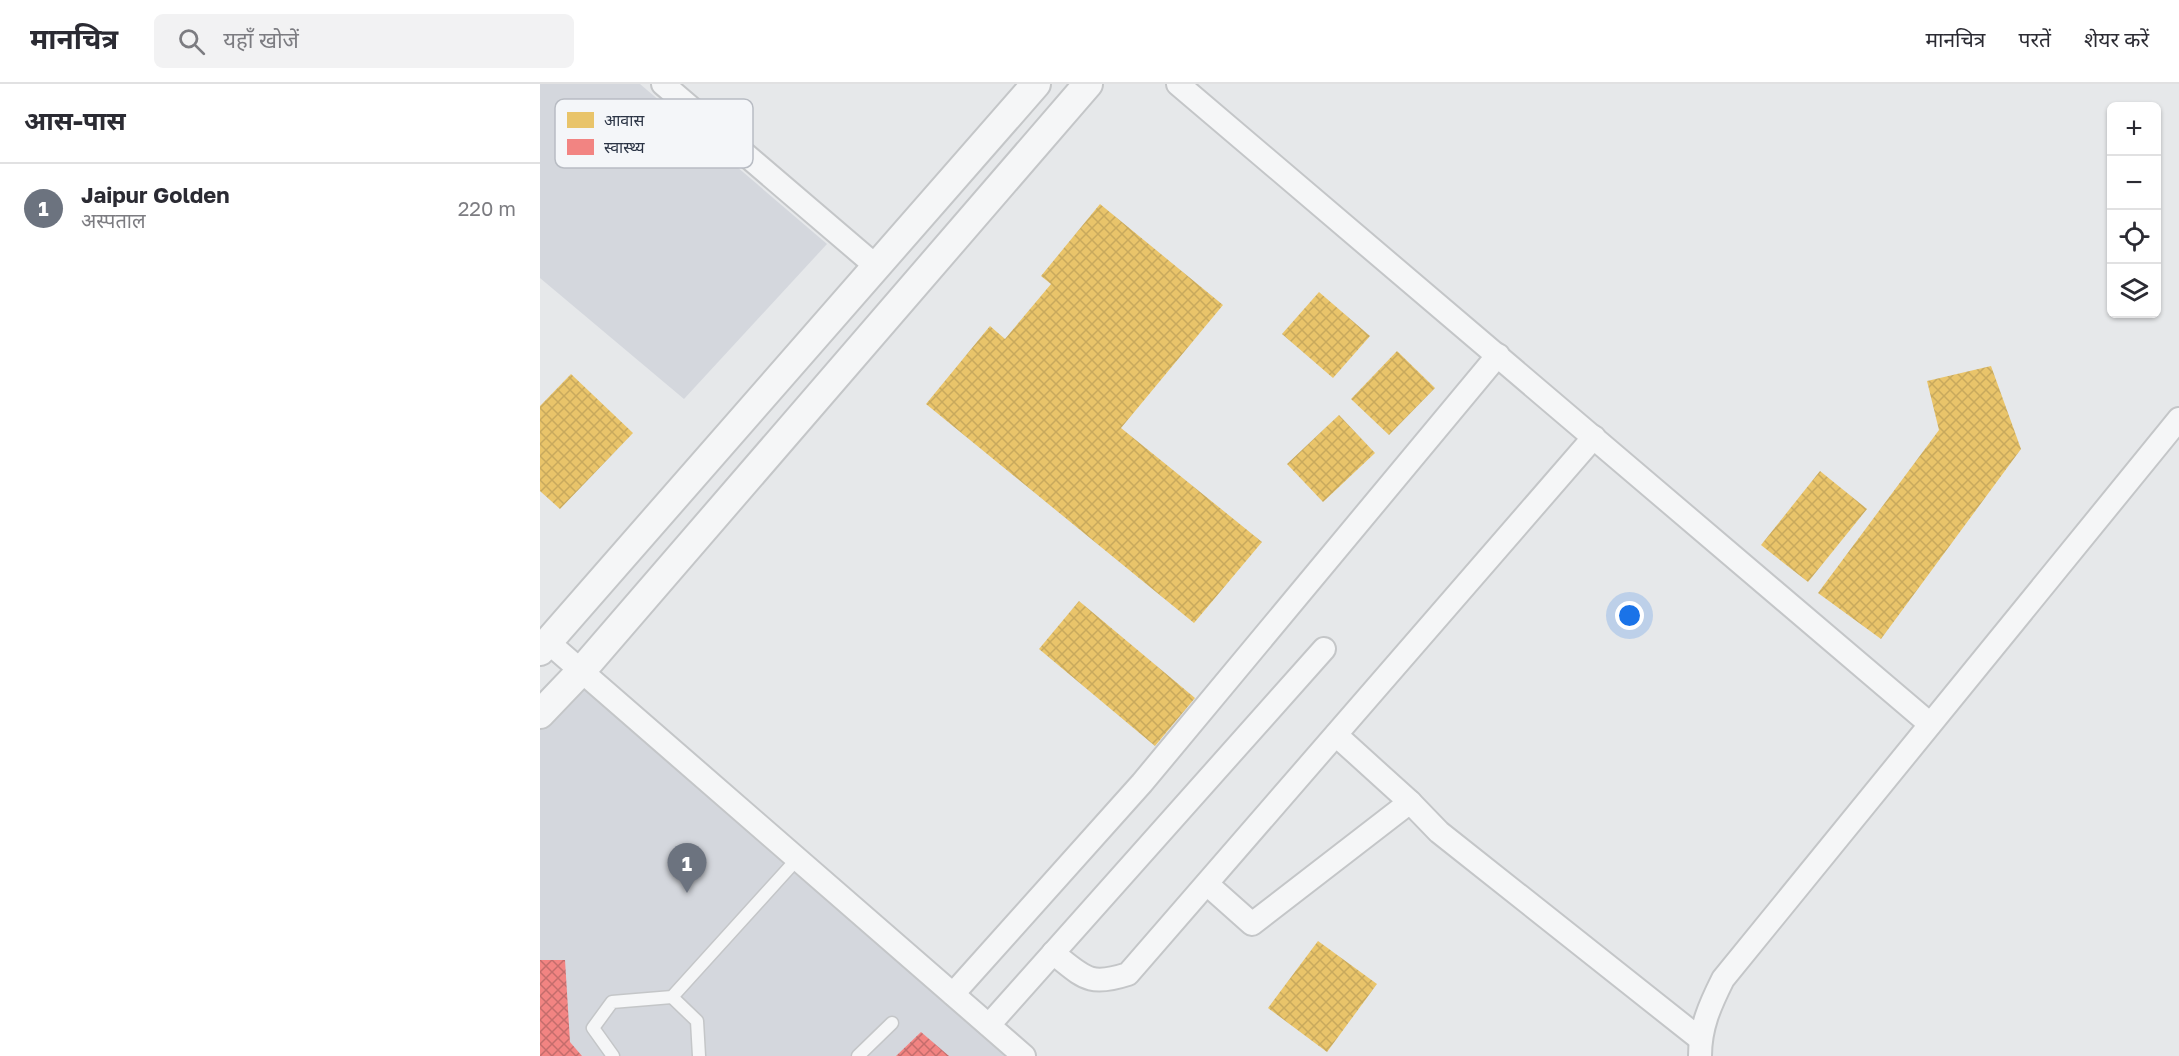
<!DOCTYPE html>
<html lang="hi">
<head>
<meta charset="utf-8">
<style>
	:root { --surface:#fff; --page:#f2f2f3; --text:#2b2b33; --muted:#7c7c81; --line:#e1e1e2; --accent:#6c737f }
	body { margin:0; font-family:"Golos Text","Noto Sans Devanagari",sans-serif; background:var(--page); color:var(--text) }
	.controls { position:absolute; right:18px; top:18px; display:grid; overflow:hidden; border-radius:9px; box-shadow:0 2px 4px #0004 }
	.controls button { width:54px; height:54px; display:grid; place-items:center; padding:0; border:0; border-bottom:2px solid var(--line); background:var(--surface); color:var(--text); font:30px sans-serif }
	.you { position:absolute; left:1090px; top:532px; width:21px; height:21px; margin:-15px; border:4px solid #fff; border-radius:50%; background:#1a73e8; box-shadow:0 0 0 9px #1a73e833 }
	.badge { display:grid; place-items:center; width:39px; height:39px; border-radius:50%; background:var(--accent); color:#fff; font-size:20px; font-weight:700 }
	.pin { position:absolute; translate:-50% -50px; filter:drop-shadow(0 2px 3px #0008) }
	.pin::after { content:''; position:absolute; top:32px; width:21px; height:18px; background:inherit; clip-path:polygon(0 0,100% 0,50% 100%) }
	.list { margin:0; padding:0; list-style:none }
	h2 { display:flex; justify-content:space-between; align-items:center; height:78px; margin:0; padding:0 24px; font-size:26px }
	h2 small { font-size:20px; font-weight:400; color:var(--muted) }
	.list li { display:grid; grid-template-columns:39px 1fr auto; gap:18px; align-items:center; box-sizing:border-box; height:90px; padding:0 24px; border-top:2px solid var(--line) }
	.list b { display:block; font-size:22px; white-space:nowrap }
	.list p { margin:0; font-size:20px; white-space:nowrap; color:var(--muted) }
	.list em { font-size:20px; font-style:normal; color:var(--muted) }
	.icon { flex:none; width:33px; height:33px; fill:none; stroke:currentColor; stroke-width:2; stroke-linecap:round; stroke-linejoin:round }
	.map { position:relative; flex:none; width:1639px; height:972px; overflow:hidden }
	header { display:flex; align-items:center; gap:36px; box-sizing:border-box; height:84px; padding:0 30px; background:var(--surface); border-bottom:2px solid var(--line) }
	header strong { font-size:28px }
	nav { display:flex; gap:33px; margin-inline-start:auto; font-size:21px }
	.search { width:420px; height:54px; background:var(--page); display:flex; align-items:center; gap:15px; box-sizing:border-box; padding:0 21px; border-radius:9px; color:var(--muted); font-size:22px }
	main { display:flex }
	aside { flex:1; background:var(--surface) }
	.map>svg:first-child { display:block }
	.built { fill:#d4d7dd }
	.homes { fill:url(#homes-cross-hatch) }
	.health { fill:url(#health-cross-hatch) }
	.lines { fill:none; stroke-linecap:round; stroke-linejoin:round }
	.service-casing { stroke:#c4c6c8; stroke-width:15 }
	.minor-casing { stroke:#c4c6c8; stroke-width:26 }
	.tertiary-casing { stroke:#c4c6c8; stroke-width:32 }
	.service { stroke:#f5f6f7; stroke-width:12 }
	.minor { stroke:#f5f6f7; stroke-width:22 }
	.tertiary { stroke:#f5f6f7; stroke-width:28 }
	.key { fill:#f4f6f9; stroke:#b8bcc3; stroke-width:1.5 }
	.key-label { font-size:16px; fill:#2b3445 }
</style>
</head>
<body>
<header>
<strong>मानचित्र</strong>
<div class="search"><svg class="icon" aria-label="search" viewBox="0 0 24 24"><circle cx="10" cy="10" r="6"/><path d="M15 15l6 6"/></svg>यहाँ खोजें</div>
<nav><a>मानचित्र</a><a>परतें</a><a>शेयर करें</a></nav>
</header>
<main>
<aside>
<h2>आस-पास<small></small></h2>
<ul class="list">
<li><span class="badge">1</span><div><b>Jaipur Golden</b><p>अस्पताल</p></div><em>220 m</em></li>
</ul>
</aside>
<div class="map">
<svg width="1639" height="972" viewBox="0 0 1639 972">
	<defs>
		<pattern id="homes-cross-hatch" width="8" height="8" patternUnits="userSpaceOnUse" patternTransform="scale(1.5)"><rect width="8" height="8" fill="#e9c46a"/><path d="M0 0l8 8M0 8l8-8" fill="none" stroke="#c8a95d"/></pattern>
		<pattern id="health-cross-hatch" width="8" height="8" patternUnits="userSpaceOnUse" patternTransform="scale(1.5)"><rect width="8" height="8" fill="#f28482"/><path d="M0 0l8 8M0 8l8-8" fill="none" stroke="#c46d6c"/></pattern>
	</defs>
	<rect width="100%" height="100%" fill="#e6e8ea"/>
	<g class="built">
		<path d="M 0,0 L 100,0 L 287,160 L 144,315 L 0,194 Z"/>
		<path d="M 41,598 L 489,972 L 0,972 L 0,646 Z"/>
	</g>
	<g class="homes">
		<path d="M 560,120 L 683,221 L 581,344 L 722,458 L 654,539 L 386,320 L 450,242 L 465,255 L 511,200 L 501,192 Z"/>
		<path d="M 779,208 L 830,252 L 793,294 L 742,250 Z"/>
		<path d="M 857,267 L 895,304 L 849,351 L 811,315 Z"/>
		<path d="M 1451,282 L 1481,365 L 1341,555 L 1278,509 L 1399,346 L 1387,297 Z"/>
		<path d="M 31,290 L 93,349 L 20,425 L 0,407 L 0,322 Z"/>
		<path d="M 799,331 L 835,369 L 783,418 L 747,380 Z"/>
		<path d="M 1280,387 L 1327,425 L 1268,498 L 1221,461 Z"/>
		<path d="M 539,517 L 655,614 L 615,662 L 499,565 Z"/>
		<path d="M 778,857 L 837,900 L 787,968 L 728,924 Z"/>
	</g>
	<g class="health">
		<path d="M 0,876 L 25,876 L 30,958 L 42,972 L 0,972 Z"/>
		<path d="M 381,948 L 409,972 L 356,972 Z"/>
	</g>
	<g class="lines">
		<g class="service-casing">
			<g id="service">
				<path d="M 132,913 L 157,937 L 159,972"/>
				<path d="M 73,972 L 53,944 L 72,918 L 132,913 L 258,774"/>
				<path d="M 318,972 L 352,939"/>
			</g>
		</g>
		<g class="minor-casing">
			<g id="minor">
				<path d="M 123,0 L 337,183"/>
				<path d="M 638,0 L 1390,640"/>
				<path d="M 8,558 L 484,972"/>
				<path d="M 796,651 L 870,718"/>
				<path d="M 667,800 L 712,840 L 870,718 L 899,748 L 1160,955"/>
				<path d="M 513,869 C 544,893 548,903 588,890 L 1054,353"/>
				<path d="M 413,910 L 602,699 L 958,271"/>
				<path d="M 449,941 L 784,565"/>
				<path d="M 1160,972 C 1160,943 1170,921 1183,895 L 1639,335"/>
			</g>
		</g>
		<g class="tertiary-casing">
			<g id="tertiary">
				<path d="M 0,567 L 496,0"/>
				<path d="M 0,630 L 43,585 L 548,0"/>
			</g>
		</g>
		<use href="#service" class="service"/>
		<use href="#minor" class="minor"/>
		<use href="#tertiary" class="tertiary"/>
	</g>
	<rect x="15" y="15" width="198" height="69" rx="9" class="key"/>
	<rect x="27" y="28" width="27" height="16" fill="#e9c46a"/>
	<rect x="27" y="55" width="27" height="16" fill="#f28482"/>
	<g class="key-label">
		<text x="64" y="42">आवास</text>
		<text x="64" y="69">स्वास्थ्य</text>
	</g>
</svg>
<div class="controls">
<button>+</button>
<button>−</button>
<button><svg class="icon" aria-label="locate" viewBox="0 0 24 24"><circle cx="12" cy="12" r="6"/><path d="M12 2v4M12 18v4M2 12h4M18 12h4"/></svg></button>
<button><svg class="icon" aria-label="layers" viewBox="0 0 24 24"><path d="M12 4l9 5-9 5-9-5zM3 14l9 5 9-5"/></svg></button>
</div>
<div class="you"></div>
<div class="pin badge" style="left:147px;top:809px">1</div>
</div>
</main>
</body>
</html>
